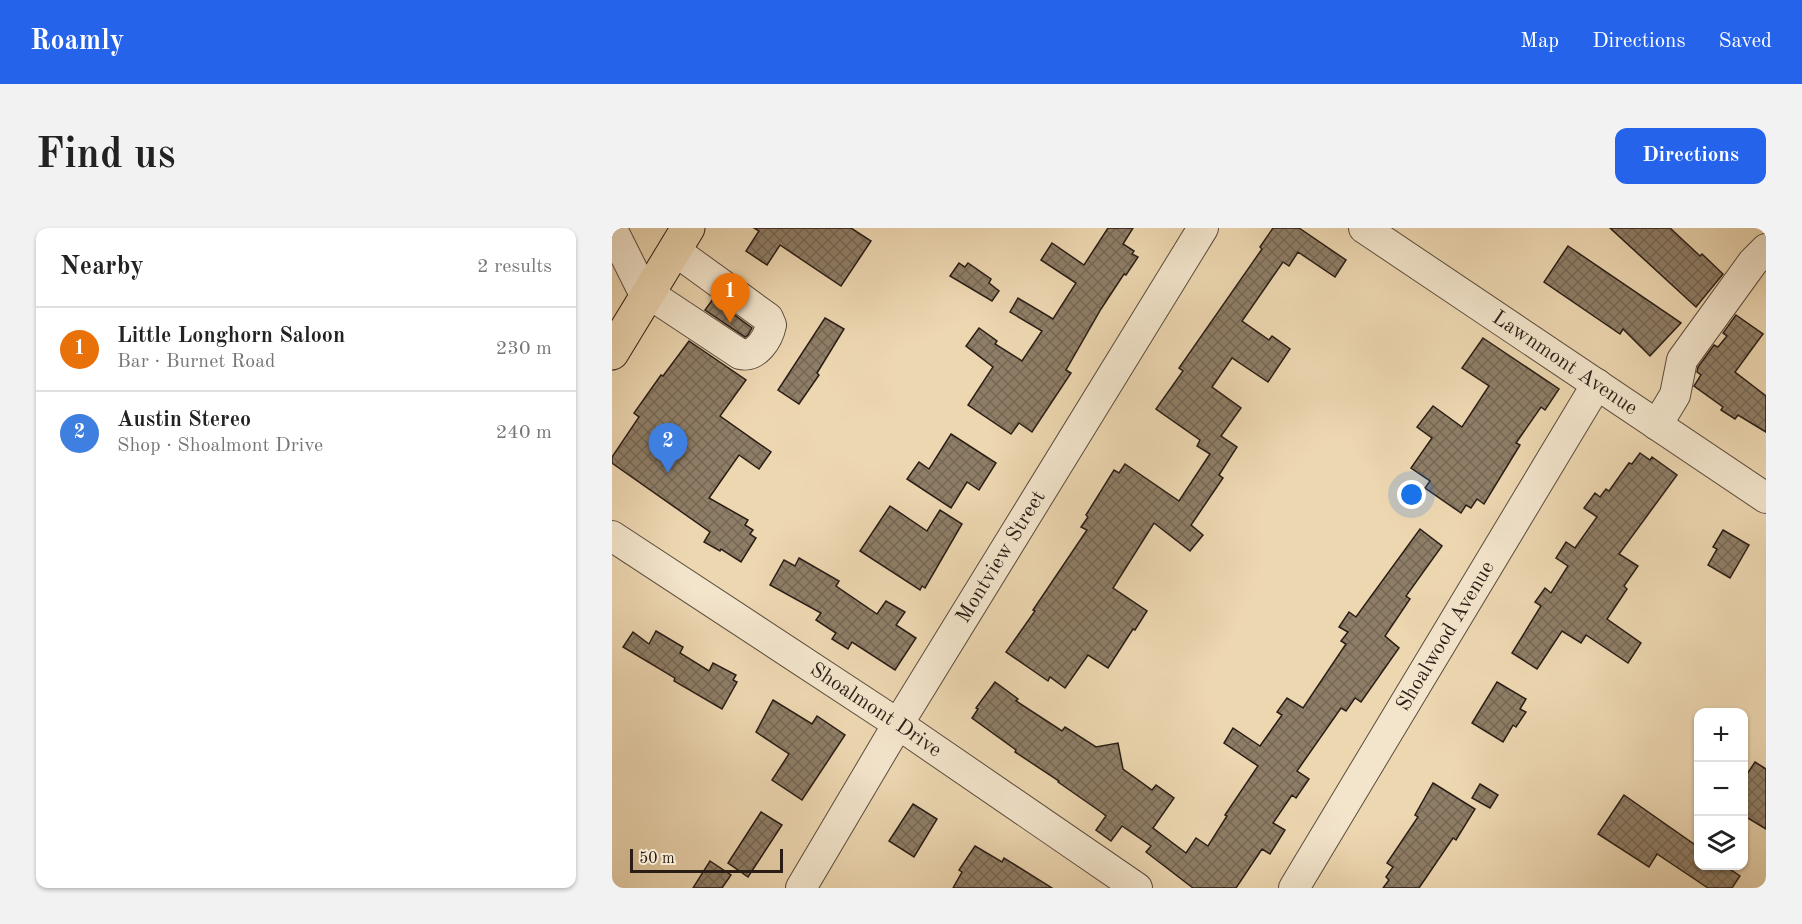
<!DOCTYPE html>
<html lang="en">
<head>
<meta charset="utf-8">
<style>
	:root { --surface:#fff; --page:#f2f2f2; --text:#222; --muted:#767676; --line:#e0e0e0; --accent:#2563eb }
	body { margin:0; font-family:"Old Standard TT",serif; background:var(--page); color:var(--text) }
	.controls { position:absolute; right:18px; bottom:18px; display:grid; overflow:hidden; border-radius:12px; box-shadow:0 2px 4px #0004 }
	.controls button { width:54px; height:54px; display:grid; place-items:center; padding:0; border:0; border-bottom:2px solid var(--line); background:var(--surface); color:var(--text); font:30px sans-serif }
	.scale { position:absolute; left:18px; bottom:15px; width:153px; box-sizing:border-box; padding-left:6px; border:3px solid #2a1d16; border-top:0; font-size:16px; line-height:21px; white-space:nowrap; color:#2a1d16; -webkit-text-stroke:4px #f3e5cc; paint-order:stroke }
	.you { position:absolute; left:800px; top:267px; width:21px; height:21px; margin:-15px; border:4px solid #fff; border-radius:50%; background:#1a73e8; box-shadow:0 0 0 9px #1a73e833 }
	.badge { display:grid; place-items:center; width:39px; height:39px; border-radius:50%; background:var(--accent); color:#fff; font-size:20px; font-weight:700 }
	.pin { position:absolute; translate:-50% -50px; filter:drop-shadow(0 2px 3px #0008) }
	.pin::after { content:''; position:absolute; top:32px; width:21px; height:18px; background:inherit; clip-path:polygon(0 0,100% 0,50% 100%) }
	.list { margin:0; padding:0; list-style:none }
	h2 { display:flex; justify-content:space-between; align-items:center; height:78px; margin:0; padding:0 24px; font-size:26px }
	h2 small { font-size:20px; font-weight:400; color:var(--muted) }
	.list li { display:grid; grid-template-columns:39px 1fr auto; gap:18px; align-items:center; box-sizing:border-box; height:84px; padding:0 24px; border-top:2px solid var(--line) }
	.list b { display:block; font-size:22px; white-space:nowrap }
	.list p { margin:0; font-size:20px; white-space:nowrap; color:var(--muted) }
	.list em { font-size:20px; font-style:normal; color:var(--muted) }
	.icon { flex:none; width:33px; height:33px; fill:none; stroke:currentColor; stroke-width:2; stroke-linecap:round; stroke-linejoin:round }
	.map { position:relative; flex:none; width:1154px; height:660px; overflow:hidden; border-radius:12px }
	header { display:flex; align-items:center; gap:36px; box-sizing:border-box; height:84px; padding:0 30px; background:var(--accent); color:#fff }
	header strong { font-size:28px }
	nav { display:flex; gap:33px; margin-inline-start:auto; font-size:21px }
	.intro { display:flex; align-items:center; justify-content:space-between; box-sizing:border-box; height:144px; padding:0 36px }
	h1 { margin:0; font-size:42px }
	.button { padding:15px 27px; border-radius:12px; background:var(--accent); color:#fff; font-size:21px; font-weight:700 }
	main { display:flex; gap:36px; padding:0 36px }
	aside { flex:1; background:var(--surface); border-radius:12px; box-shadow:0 2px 4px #0004 }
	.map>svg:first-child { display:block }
	.building { fill:url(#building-cross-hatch); stroke:#2a1d16; stroke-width:1.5 }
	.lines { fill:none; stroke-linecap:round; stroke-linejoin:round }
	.minor-casing { stroke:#5b4c3d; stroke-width:32 }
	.major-casing { stroke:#2a1d16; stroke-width:35 }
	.minor { stroke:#f3e5cc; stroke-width:30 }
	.major { stroke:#edd7b1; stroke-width:33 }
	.labels { text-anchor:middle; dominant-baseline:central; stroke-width:4.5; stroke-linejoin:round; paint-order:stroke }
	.street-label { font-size:21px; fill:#2a1d16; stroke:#f3e5cc }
</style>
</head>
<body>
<header>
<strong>Roamly</strong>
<nav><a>Map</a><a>Directions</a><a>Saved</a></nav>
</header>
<div class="intro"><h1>Find us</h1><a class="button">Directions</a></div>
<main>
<aside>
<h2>Nearby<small>2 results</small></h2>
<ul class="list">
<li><span class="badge" style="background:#e8710a">1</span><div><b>Little Longhorn Saloon</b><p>Bar · Burnet Road</p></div><em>230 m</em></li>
<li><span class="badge" style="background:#3f7fe0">2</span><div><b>Austin Stereo</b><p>Shop · Shoalmont Drive</p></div><em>240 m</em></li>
</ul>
</aside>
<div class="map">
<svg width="1154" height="660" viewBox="0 0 1154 660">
	<defs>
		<pattern id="building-cross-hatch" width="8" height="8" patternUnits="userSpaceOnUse" patternTransform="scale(1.5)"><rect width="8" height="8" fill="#8f7e67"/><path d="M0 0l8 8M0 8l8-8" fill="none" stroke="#756754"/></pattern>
	</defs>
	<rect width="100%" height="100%" fill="#edd7b1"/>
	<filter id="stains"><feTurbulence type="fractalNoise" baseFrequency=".00333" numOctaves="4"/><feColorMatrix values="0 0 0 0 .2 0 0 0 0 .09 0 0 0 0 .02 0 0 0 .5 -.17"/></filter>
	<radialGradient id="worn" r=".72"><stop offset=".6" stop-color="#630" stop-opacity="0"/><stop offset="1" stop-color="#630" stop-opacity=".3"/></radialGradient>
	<g class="building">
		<path d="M 142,0 L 239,0 L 259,13 L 229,58 L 168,17 L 155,37 L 134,23 L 147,3 Z"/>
		<path d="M 496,0 L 521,0 L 511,16 L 522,23 L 520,26 L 526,29 L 514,47 L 512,46 L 489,81 L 454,142 L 459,145 L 420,204 L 407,195 L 399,206 L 356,177 L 381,139 L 354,118 L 367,100 L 385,113 L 383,116 L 410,133 L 430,103 L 398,84 L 406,70 L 441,91 L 464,55 L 429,32 L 440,15 L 472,37 Z"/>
		<path d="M 661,0 L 687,0 L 734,32 L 723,49 L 686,24 L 677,38 L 671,34 L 630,93 L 657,112 L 660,108 L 678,121 L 656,154 L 620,130 L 600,159 L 629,180 L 609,208 L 625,219 L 607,247 L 611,250 L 579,297 L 591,307 L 578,323 L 542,295 L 501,360 L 535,383 L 523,402 L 521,401 L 496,440 L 476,427 L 453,460 L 438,449 L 436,453 L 394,424 L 423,383 L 421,382 L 475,302 L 469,299 L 476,289 L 474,287 L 502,242 L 507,245 L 513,236 L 567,273 L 598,226 L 585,218 L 588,212 L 544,181 L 571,143 L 567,140 L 650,21 L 648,19 Z"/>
		<path d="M 998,0 L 1058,0 L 1088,28 L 1090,26 L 1111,46 L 1084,79 Z"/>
		<path d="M 956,18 L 1069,95 L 1038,128 L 1011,101 L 1008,106 L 932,54 Z"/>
		<path d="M 347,35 L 353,39 L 356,35 L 379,51 L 377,55 L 387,63 L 380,73 L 338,48 Z"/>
		<path d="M 101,71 L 140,100 L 136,107 L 133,109 L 93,82 Z"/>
		<path d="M 1124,87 L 1151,106 L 1123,144 L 1154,168 L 1154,204 L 1126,187 L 1123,191 L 1109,182 L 1111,179 L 1082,158 L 1089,147 L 1085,144 L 1086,139 L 1102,117 L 1106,119 L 1115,108 L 1111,105 Z"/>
		<path d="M 213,90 L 232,101 L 205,145 L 207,147 L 187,176 L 166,162 Z"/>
		<path d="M 871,110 L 947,161 L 933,182 L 929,179 L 904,215 L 908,217 L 872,276 L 865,271 L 859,280 L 854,277 L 849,285 L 813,260 L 818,253 L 799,240 L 820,210 L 805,199 L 821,178 L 850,199 L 877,158 L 850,140 Z"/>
		<path d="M 77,113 L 134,152 L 108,188 L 159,224 L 147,241 L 127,227 L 97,270 L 136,292 L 133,297 L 141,302 L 138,306 L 144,310 L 129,334 L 109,321 L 108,323 L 92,314 L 98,304 L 0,235 L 0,229 L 27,189 L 22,185 L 49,147 L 51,148 Z"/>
		<path d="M 339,206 L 384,235 L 367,262 L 355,254 L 339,280 L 295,251 L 307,234 L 317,241 Z"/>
		<path d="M 1028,225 L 1038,232 L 1040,229 L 1065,247 L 1007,326 L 1026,338 L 1012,358 L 1015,361 L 995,391 L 1029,415 L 1016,435 L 974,407 L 969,415 L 950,403 L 925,441 L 900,425 L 929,378 L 923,374 L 933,360 L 939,365 L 956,338 L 944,330 L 954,314 L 963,320 L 985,289 L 972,280 L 983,265 L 988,269 L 994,261 L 997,263 L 1017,235 L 1020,236 Z"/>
		<path d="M 278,278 L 315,303 L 328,282 L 350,296 L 313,360 L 310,358 L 308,362 L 248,323 Z"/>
		<path d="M 808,301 L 830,318 L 794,368 L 798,371 L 773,408 L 787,420 L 749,474 L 743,470 L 734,483 L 729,480 L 685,543 L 697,551 L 684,570 L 680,567 L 661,595 L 673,602 L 658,626 L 650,621 L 624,660 L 581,660 L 534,624 L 539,618 L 510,598 L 499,613 L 484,602 L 494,588 L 489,584 L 446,554 L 447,553 L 403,524 L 404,522 L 360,490 L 366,481 L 364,480 L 383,454 L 406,471 L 404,473 L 450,503 L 453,499 L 484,519 L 506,515 L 511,541 L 540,562 L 544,557 L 562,570 L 541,600 L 574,625 L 584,610 L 596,618 L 615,588 L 613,587 L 646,538 L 612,515 L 621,500 L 648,518 L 670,487 L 665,484 L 675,470 L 691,480 L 734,416 L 729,413 L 736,404 L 727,399 L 737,384 L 744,389 Z"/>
		<path d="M 1111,302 L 1137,317 L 1118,350 L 1096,337 L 1105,321 L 1101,319 Z"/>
		<path d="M 187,330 L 227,353 L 224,358 L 265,386 L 274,373 L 293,384 L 284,397 L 304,410 L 283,442 L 240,414 L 236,421 L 220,411 L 224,405 L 204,392 L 209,385 L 158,357 L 172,332 L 183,338 Z"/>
		<path d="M 44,403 L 71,419 L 68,425 L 97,443 L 101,435 L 124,447 L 121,452 L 125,454 L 110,481 L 62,453 L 63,450 L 11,419 L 21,404 L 37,416 Z"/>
		<path d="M 885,454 L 914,471 L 908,481 L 914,484 L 904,499 L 901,497 L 891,514 L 860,495 Z"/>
		<path d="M 161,472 L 200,496 L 205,488 L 233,507 L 190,572 L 160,552 L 177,526 L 144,504 Z"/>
		<path d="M 1143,534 L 1154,541 L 1154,601 L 1131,587 L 1131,552 Z"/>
		<path d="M 821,555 L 863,581 L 844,612 L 841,610 L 807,660 L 771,660 L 777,652 L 774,649 L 781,639 L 775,635 L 806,589 L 803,587 Z"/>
		<path d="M 868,556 L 886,567 L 878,580 L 860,570 Z"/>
		<path d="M 1012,567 L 1086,619 L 1086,638 L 1113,638 L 1128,648 L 1120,660 L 1096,660 L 1045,626 L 1037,639 L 986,606 Z"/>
		<path d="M 301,576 L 325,591 L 302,629 L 277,613 Z"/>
		<path d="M 149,584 L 170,597 L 136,649 L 116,635 Z"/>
		<path d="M 363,618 L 390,634 L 392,630 L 440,660 L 341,660 L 350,644 L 347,642 Z"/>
		<path d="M 98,633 L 119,647 L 110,660 L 81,660 Z"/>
	</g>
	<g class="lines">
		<g class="minor-casing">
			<g id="minor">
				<path id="s1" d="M 752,0 L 1154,270"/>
				<path d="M 0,1 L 34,69"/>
				<path d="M 36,65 L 128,126 C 144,130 156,111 159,97 L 156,90 L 62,22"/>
				<path d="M 1045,197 L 1063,167 L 1070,132 L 1141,34 L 1154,21"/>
				<path id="s2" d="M 0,308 L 286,496 L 525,660"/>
				<path id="s3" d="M 189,660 L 286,496 L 591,0"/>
				<path id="s4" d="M 682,660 L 985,156"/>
			</g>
		</g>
		<g class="major-casing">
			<path id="major" d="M 0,125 L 76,0"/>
		</g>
		<use href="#minor" class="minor"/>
		<use href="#major" class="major"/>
	</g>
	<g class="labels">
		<g class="street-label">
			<text stroke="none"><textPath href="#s1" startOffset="242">Lawnmont Avenue</textPath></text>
			<text stroke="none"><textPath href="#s3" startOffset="387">Montview Street</textPath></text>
			<text stroke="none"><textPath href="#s4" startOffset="294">Shoalwood Avenue</textPath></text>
			<text stroke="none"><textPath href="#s2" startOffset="316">Shoalmont Drive</textPath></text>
		</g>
	</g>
	<rect width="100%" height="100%" filter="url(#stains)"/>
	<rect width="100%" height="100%" fill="url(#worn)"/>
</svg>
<div class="controls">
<button>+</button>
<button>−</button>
<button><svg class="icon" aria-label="layers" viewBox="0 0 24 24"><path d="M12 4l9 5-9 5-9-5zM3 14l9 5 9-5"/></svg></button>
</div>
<div class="scale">50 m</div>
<div class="you"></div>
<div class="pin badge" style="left:118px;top:95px;background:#e8710a">1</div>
<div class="pin badge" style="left:56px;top:245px;background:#3f7fe0">2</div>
</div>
</main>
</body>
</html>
